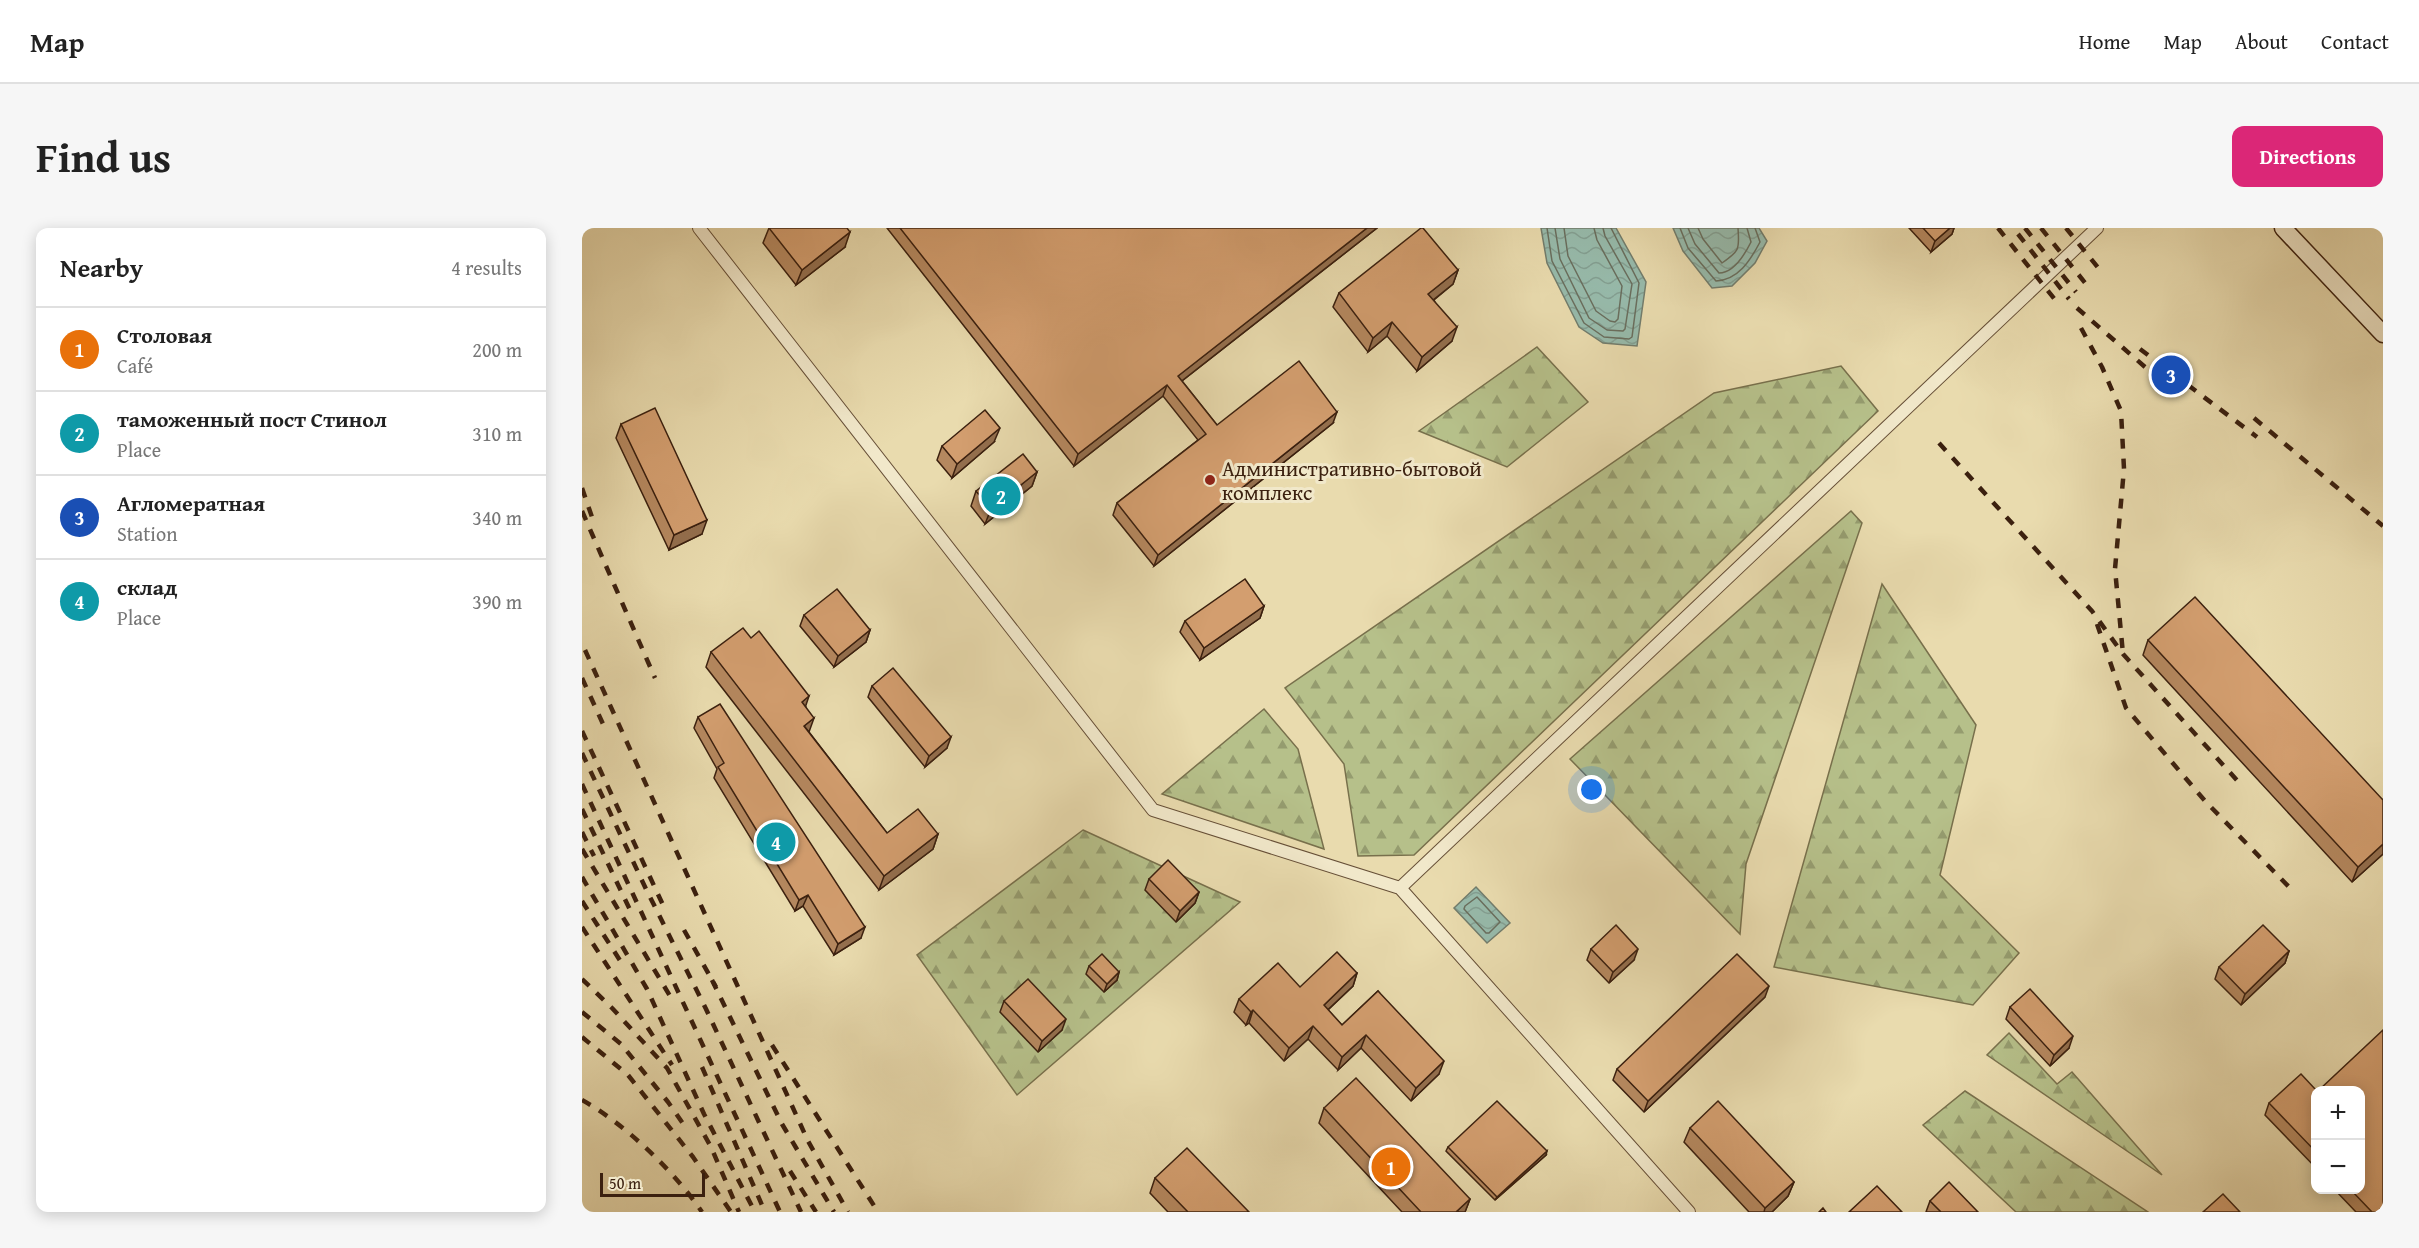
<!DOCTYPE html>
<html lang="en">
<head>
<meta charset="utf-8">
<style>
	:root { --surface:#fff; --page:#f6f6f6; --text:#222; --muted:#767676; --line:#e0e0e0; --accent:#db2777 }
	body { margin:0; font-family:"Gentium Book Plus",serif; background:var(--page); color:var(--text) }
	.controls { position:absolute; right:18px; bottom:18px; display:grid; overflow:hidden; border-radius:12px; box-shadow:0 3px 15px #0003 }
	.controls button { width:54px; height:54px; display:grid; place-items:center; padding:0; border:0; border-bottom:2px solid var(--line); background:var(--surface); color:var(--text); font:30px sans-serif }
	.scale { position:absolute; left:18px; bottom:15px; width:105px; box-sizing:border-box; padding-left:6px; border:3px solid #3b200f; border-top:0; font-size:16px; line-height:21px; white-space:nowrap; color:#3b200f; -webkit-text-stroke:4px #f1e8ca; paint-order:stroke }
	.you { position:absolute; left:1010px; top:562px; width:21px; height:21px; margin:-15px; border:4px solid #fff; border-radius:50%; background:#1a73e8; box-shadow:0 0 0 9px #1a73e833 }
	.badge { display:grid; place-items:center; width:39px; height:39px; border-radius:50%; background:var(--accent); color:#fff; font-size:20px; font-weight:700 }
	.pin { position:absolute; translate:-50% -50%; border:3px solid #fff; box-shadow:0 2px 6px #0006 }
	.list { margin:0; padding:0; list-style:none }
	h2 { display:flex; justify-content:space-between; align-items:center; height:78px; margin:0; padding:0 24px; font-size:26px }
	h2 small { font-size:20px; font-weight:400; color:var(--muted) }
	.list li { display:grid; grid-template-columns:39px 1fr auto; gap:18px; align-items:center; box-sizing:border-box; height:84px; padding:0 24px; border-top:2px solid var(--line) }
	.list b { display:block; font-size:22px; white-space:nowrap }
	.list p { margin:0; font-size:20px; white-space:nowrap; color:var(--muted) }
	.list em { font-size:20px; font-style:normal; color:var(--muted) }
	.map { position:relative; flex:none; width:1801px; height:984px; overflow:hidden; border-radius:12px }
	header { display:flex; align-items:center; gap:36px; box-sizing:border-box; height:84px; padding:0 30px; background:var(--surface); border-bottom:2px solid var(--line) }
	header strong { font-size:28px }
	nav { display:flex; gap:33px; margin-inline-start:auto; font-size:21px }
	.intro { display:flex; align-items:center; justify-content:space-between; box-sizing:border-box; height:144px; padding:0 36px }
	h1 { margin:0; font-size:42px }
	.button { padding:15px 27px; border-radius:12px; background:var(--accent); color:#fff; font-size:21px; font-weight:700 }
	main { display:flex; gap:36px; padding:0 36px }
	aside { flex:1; background:var(--surface); border-radius:12px; box-shadow:0 3px 15px #0003 }
	.map>svg:first-child { display:block }
	.forest { fill:url(#forest-firs); stroke:#78704c; stroke-width:1.5 }
	.water { fill:url(#water-waves); stroke:#727d6d; stroke-width:1.5 }
	.lines { fill:none; stroke-linecap:round; stroke-linejoin:round }
	.shore { stroke:#696e5e; stroke-width:1.5 }
	.street-casing { stroke:#664f37; stroke-width:14 }
	.secondary-casing { stroke:#3b200f; stroke-width:19 }
	.street { stroke:#f1e8ca; stroke-width:12 }
	.secondary { stroke:#f1e8ca; stroke-width:16 }
	.rail { stroke:#3b200f; stroke-width:4.5; stroke-dasharray:10 10; stroke-linecap:butt }
	.wall { fill:#b5885f; stroke:#3b200f; stroke-width:1.5 }
	.shaded-wall { fill:#946f4e; stroke:#3b200f; stroke-width:1.5 }
	.building { fill:#d39e6f; stroke:#3b200f; stroke-width:1.5 }
	.poi-dot { fill:#8f2418; stroke:#f1e8ca; stroke-width:2 }
	.labels { text-anchor:middle; dominant-baseline:central; stroke-width:6; stroke-linejoin:round; paint-order:stroke }
	.poi-label { font-size:21px; fill:#3b200f; stroke:#f1e8ca; text-anchor:start }
</style>
</head>
<body>
<header>
<strong>Map</strong>
<nav><a>Home</a><a>Map</a><a>About</a><a>Contact</a></nav>
</header>
<div class="intro"><h1>Find us</h1><a class="button">Directions</a></div>
<main>
<aside>
<h2>Nearby<small>4 results</small></h2>
<ul class="list">
<li><span class="badge" style="background:#e8710a">1</span><div><b>Столовая</b><p>Café</p></div><em>200 m</em></li>
<li><span class="badge" style="background:#0f9aa8">2</span><div><b>таможенный пост Стинол</b><p>Place</p></div><em>310 m</em></li>
<li><span class="badge" style="background:#1a4fb4">3</span><div><b>Агломератная</b><p>Station</p></div><em>340 m</em></li>
<li><span class="badge" style="background:#0f9aa8">4</span><div><b>склад</b><p>Place</p></div><em>390 m</em></li>
</ul>
</aside>
<div class="map">
<svg width="1801" height="984" viewBox="0 0 1801 984">
	<defs>
		<pattern id="forest-firs" width="22" height="20" patternUnits="userSpaceOnUse" patternTransform="scale(1.5)"><rect width="22" height="20" fill="#b6c08a"/><path d="M5 1l3.5 6h-7zM16 11l3.5 6h-7z" fill="#959c6f"/></pattern>
		<pattern id="water-waves" width="16" height="10" patternUnits="userSpaceOnUse" patternTransform="scale(1.5)"><rect width="16" height="10" fill="#97bbac"/><path d="M0 5q4-4 8 0t8 0" fill="none" stroke="#83a093"/></pattern>
	</defs>
	<rect width="100%" height="100%" fill="#e9dbae"/>
	<filter id="stains"><feTurbulence type="fractalNoise" baseFrequency=".00333" numOctaves="4"/><feColorMatrix values="0 0 0 0 .2 0 0 0 0 .09 0 0 0 0 .02 0 0 0 .5 -.17"/></filter>
	<radialGradient id="worn" r=".72"><stop offset=".6" stop-color="#630" stop-opacity="0"/><stop offset="1" stop-color="#630" stop-opacity=".3"/></radialGradient>
	<g class="forest">
		<path d="M 955,119 L 1006,174 L 925,239 L 837,203 Z"/>
		<path d="M 1259,138 L 1296,183 L 832,627 L 776,628 L 762,536 L 703,460 L 1132,165 Z"/>
		<path d="M 1269,283 L 1280,295 L 1164,636 L 1158,706 L 988,531 Z"/>
		<path d="M 1300,356 L 1394,497 L 1358,647 L 1437,725 L 1391,777 L 1192,739 Z"/>
		<path d="M 682,481 L 716,521 L 742,621 L 580,566 Z"/>
		<path d="M 501,602 L 658,674 L 435,867 L 335,727 Z"/>
		<path d="M 1427,805 L 1475,856 L 1490,844 L 1580,947 L 1405,827 Z"/>
		<path d="M 1383,863 L 1566,984 L 1434,984 L 1341,897 Z"/>
	</g>
	<g class="water">
		<path d="M 959,0 L 1034,0 L 1064,54 L 1055,118 L 1021,115 L 997,99 L 965,35 Z"/>
		<path d="M 1091,0 L 1177,0 L 1185,13 L 1173,35 L 1150,58 L 1130,60 L 1101,23 Z"/>
		<path d="M 894,659 L 928,695 L 905,715 L 872,680 Z"/>
	</g>
	<g class="lines">
		<g class="shore">
			<path d="M 965,0 L 970,33 L 1002,95 L 1022,109 L 1047,111 L 1050,109 L 1057,55 L 1029,0"/>
			<path d="M 973,0 L 978,31 L 1007,90 L 1025,102 L 1041,103 L 1043,101 L 1050,56 L 1023,8 L 1021,0"/>
			<path d="M 982,0 L 986,28 L 1014,83 L 1028,93 L 1033,94 L 1036,91 L 1040,58 L 1015,12 L 1012,0"/>
			<path d="M 1098,0 L 1106,20 L 1134,53 C 1156,52 1168,33 1178,14 L 1173,0"/>
			<path d="M 1106,0 L 1113,16 L 1137,45 C 1152,45 1163,26 1169,14 L 1165,0"/>
			<path d="M 1116,0 L 1121,11 L 1140,35 C 1159,22 1157,20 1156,0"/>
			<path d="M 895,669 L 918,694 L 907,705 L 904,705 L 882,681 L 883,678 Z"/>
		</g>
		<g class="street-casing">
			<g id="street">
				<path d="M 117,0 L 571,582 L 818,660 L 1107,984"/>
				<path d="M 818,660 L 1515,0"/>
			</g>
		</g>
		<g class="secondary-casing">
			<path id="secondary" d="M 1701,0 L 1801,106"/>
		</g>
		<use href="#street" class="street"/>
		<use href="#secondary" class="secondary"/>
		<g class="rail">
			<path d="M 1416,0 L 1478,78"/>
			<path d="M 1443,0 L 1494,64"/>
			<path d="M 1459,0 L 1504,56"/>
			<path d="M 1484,0 L 1518,42"/>
			<path d="M 1436,6 L 1487,71"/>
			<path d="M 1495,80 L 1600,171"/>
			<path d="M 1499,100 L 1520,139 L 1539,183 L 1542,241 L 1533,341 L 1541,426"/>
			<path d="M 1558,121 L 1675,209"/>
			<path d="M 1672,190 L 1801,298"/>
			<path d="M 1357,215 L 1510,383 L 1541,426 L 1661,559"/>
			<path d="M 0,260 L 11,292"/>
			<path d="M 0,283 L 73,450"/>
			<path d="M 1515,396 L 1544,480 L 1623,573 L 1708,660"/>
			<path d="M 3,422 L 226,913 L 266,984"/>
			<path d="M 0,450 L 21,496"/>
			<path d="M 0,503 L 81,677"/>
			<path d="M 0,525 L 64,661 L 124,781 L 219,984"/>
			<path d="M 0,556 L 198,984"/>
			<path d="M 0,581 L 49,684"/>
			<path d="M 0,604 L 12,628"/>
			<path d="M 0,621 L 91,773"/>
			<path d="M 0,649 L 65,761 L 122,886 L 173,984"/>
			<path d="M 0,673 L 39,734"/>
			<path d="M 0,699 L 90,837"/>
			<path d="M 102,702 L 134,759"/>
			<path d="M 0,751 L 30,780 L 85,840 L 129,919 L 157,984"/>
			<path d="M 130,752 L 200,896 L 252,984"/>
			<path d="M 0,784 L 39,816 L 86,874 L 102,897"/>
			<path d="M 0,809 L 46,847 L 111,929 L 149,984"/>
			<path d="M 190,817 L 296,984"/>
			<path d="M 120,839 L 183,984"/>
			<path d="M 0,872 C 43,896 92,943 120,984"/>
			<path d="M 208,943 L 234,984"/>
		</g>
	</g>
	<g class="wall">
		<path d="M 187,0 L 263,19 L 214,57 L 181,15 Z"/>
		<path d="M 305,0 L 795,0 L 600,153 L 635,197 L 751,195 L 572,338 L 531,287 L 535,275 L 616,212 L 581,168 L 492,238 Z"/>
		<path d="M 1327,0 L 1372,0 L 1370,6 L 1349,24 Z"/>
		<path d="M 876,42 L 871,56 L 852,72 L 870,113 L 835,143 L 805,108 L 786,124 L 751,79 L 757,65 Z"/>
		<path d="M 39,196 L 120,306 L 87,322 L 34,210 Z"/>
		<path d="M 412,214 L 370,250 L 355,232 L 360,218 Z"/>
		<path d="M 455,244 L 450,258 L 403,296 L 389,278 L 394,263 Z"/>
		<path d="M 682,378 L 678,390 L 618,432 L 598,404 L 603,393 Z"/>
		<path d="M 222,387 L 288,402 L 284,414 L 252,439 L 218,398 Z"/>
		<path d="M 1566,412 L 1801,572 L 1801,626 L 1770,654 L 1561,427 Z"/>
		<path d="M 129,424 L 224,479 L 227,504 L 305,605 L 356,606 L 351,621 L 297,662 L 124,439 Z"/>
		<path d="M 290,458 L 365,520 L 343,539 L 286,469 Z"/>
		<path d="M 116,489 L 279,710 L 252,727 L 221,678 L 213,683 L 132,550 L 135,541 L 112,500 Z"/>
		<path d="M 567,651 L 617,664 L 613,675 L 594,694 L 563,662 Z"/>
		<path d="M 1009,721 L 1052,732 L 1027,755 L 1005,732 Z"/>
		<path d="M 1707,723 L 1703,735 L 1659,777 L 1633,751 L 1637,739 Z"/>
		<path d="M 507,738 L 537,744 L 535,752 L 522,764 L 504,746 Z"/>
		<path d="M 775,745 L 771,758 L 746,782 L 760,797 L 796,763 L 857,846 L 829,873 L 779,820 L 756,842 L 726,811 L 702,833 L 667,795 L 664,797 L 652,784 L 657,771 L 718,759 Z"/>
		<path d="M 1183,769 L 1062,884 L 1031,852 L 1035,841 Z"/>
		<path d="M 422,773 L 480,802 L 456,824 L 418,784 Z"/>
		<path d="M 1428,779 L 1487,820 L 1468,838 L 1424,791 Z"/>
		<path d="M 1734,862 L 1734,940 L 1683,887 L 1687,875 Z"/>
		<path d="M 742,880 L 888,971 L 883,984 L 820,984 L 737,895 Z"/>
		<path d="M 1108,900 L 1212,954 L 1206,968 L 1190,984 L 1167,984 L 1102,914 Z"/>
		<path d="M 866,919 L 964,927 L 913,972 L 864,923 Z"/>
		<path d="M 573,950 L 667,984 L 586,984 L 568,965 Z"/>
		<path d="M 1753,962 L 1779,962 L 1801,984 L 1774,984 Z"/>
		<path d="M 1348,973 L 1396,984 L 1344,984 Z"/>
	</g>
	<g class="shaded-wall">
		<path d="M 785,0 L 795,0 L 592,159 L 596,148 Z"/>
		<path d="M 1368,0 L 1372,0 L 1370,6 L 1349,24 L 1353,13 Z"/>
		<path d="M 268,4 L 263,19 L 214,57 L 220,42 Z"/>
		<path d="M 876,42 L 871,56 L 841,80 L 846,66 Z"/>
		<path d="M 810,94 L 805,108 L 786,124 L 791,110 Z"/>
		<path d="M 875,99 L 870,113 L 835,143 L 840,129 Z"/>
		<path d="M 585,157 L 581,168 L 492,238 L 496,226 Z"/>
		<path d="M 755,184 L 751,195 L 572,338 L 576,327 Z"/>
		<path d="M 418,200 L 412,214 L 370,250 L 375,236 Z"/>
		<path d="M 455,244 L 450,258 L 403,296 L 409,281 Z"/>
		<path d="M 125,292 L 120,306 L 87,322 L 92,307 Z"/>
		<path d="M 682,378 L 678,390 L 618,432 L 622,420 Z"/>
		<path d="M 288,402 L 284,414 L 252,439 L 256,428 Z"/>
		<path d="M 227,468 L 222,483 L 220,474 Z"/>
		<path d="M 232,490 L 227,504 L 222,498 Z"/>
		<path d="M 369,509 L 365,520 L 343,539 L 347,528 Z"/>
		<path d="M 356,606 L 351,621 L 297,662 L 302,648 Z"/>
		<path d="M 1801,616 L 1801,626 L 1770,654 L 1776,639 Z"/>
		<path d="M 617,664 L 613,675 L 594,694 L 598,683 Z"/>
		<path d="M 226,667 L 221,678 L 213,683 L 217,672 Z"/>
		<path d="M 283,699 L 279,710 L 252,727 L 256,716 Z"/>
		<path d="M 1056,721 L 1052,732 L 1027,755 L 1031,744 Z"/>
		<path d="M 1707,723 L 1703,735 L 1659,777 L 1663,766 Z"/>
		<path d="M 537,744 L 535,752 L 522,764 L 525,756 Z"/>
		<path d="M 775,745 L 771,758 L 737,790 L 742,777 Z"/>
		<path d="M 1187,758 L 1183,769 L 1062,884 L 1066,873 Z"/>
		<path d="M 671,782 L 667,795 L 664,797 L 669,784 Z"/>
		<path d="M 484,791 L 480,802 L 456,824 L 460,813 Z"/>
		<path d="M 731,798 L 726,811 L 702,833 L 707,820 Z"/>
		<path d="M 784,807 L 779,820 L 756,842 L 760,829 Z"/>
		<path d="M 1491,808 L 1487,820 L 1468,838 L 1472,827 Z"/>
		<path d="M 862,833 L 857,846 L 829,873 L 834,860 Z"/>
		<path d="M 965,923 L 964,927 L 913,972 L 915,969 Z"/>
		<path d="M 1212,954 L 1206,968 L 1190,984 L 1182,984 L 1183,980 Z"/>
		<path d="M 888,971 L 883,984 L 875,984 L 875,983 Z"/>
	</g>
	<g class="building">
		<path d="M 187,0 L 265,0 L 268,4 L 220,42 Z"/>
		<path d="M 318,0 L 785,0 L 596,148 L 635,197 L 717,133 L 755,184 L 576,327 L 535,275 L 624,206 L 585,157 L 496,226 Z"/>
		<path d="M 839,0 L 841,0 L 876,42 L 846,66 L 875,99 L 840,129 L 810,94 L 791,110 L 757,65 Z"/>
		<path d="M 1341,0 L 1368,0 L 1353,13 Z"/>
		<path d="M 73,180 L 125,292 L 92,307 L 39,196 Z"/>
		<path d="M 403,182 L 418,200 L 375,236 L 360,218 Z"/>
		<path d="M 441,226 L 455,244 L 409,281 L 394,263 Z"/>
		<path d="M 663,351 L 682,378 L 622,420 L 603,393 Z"/>
		<path d="M 255,361 L 288,402 L 256,428 L 222,387 Z"/>
		<path d="M 1613,369 L 1801,572 L 1801,616 L 1776,639 L 1566,412 Z"/>
		<path d="M 161,400 L 169,410 L 177,403 L 227,468 L 220,474 L 232,490 L 222,498 L 305,605 L 336,581 L 356,606 L 302,648 L 129,424 Z"/>
		<path d="M 311,440 L 369,509 L 347,528 L 290,458 Z"/>
		<path d="M 138,476 L 283,699 L 256,716 L 226,667 L 217,672 L 136,539 L 142,535 L 116,489 Z"/>
		<path d="M 586,632 L 617,664 L 598,683 L 567,651 Z"/>
		<path d="M 1034,697 L 1056,721 L 1031,744 L 1009,721 Z"/>
		<path d="M 1681,697 L 1707,723 L 1663,766 L 1637,739 Z"/>
		<path d="M 755,724 L 775,745 L 742,777 L 760,797 L 796,763 L 862,833 L 834,860 L 784,807 L 760,829 L 731,798 L 707,820 L 671,782 L 669,784 L 657,771 L 696,735 L 718,759 Z"/>
		<path d="M 520,726 L 537,744 L 525,756 L 507,738 Z"/>
		<path d="M 1155,726 L 1187,758 L 1066,873 L 1035,841 Z"/>
		<path d="M 446,751 L 484,791 L 460,813 L 422,773 Z"/>
		<path d="M 1448,761 L 1491,808 L 1472,827 L 1428,779 Z"/>
		<path d="M 1801,802 L 1801,984 L 1790,984 L 1769,962 L 1779,962 L 1779,862 L 1737,862 Z"/>
		<path d="M 1719,846 L 1734,862 L 1734,924 L 1687,875 Z"/>
		<path d="M 774,850 L 888,971 L 875,983 L 877,984 L 839,984 L 742,880 Z"/>
		<path d="M 915,873 L 965,923 L 915,969 L 866,919 Z"/>
		<path d="M 1136,873 L 1212,954 L 1183,980 L 1108,900 Z"/>
		<path d="M 605,920 L 667,984 L 606,984 L 573,950 Z"/>
		<path d="M 1367,954 L 1396,984 L 1359,984 L 1348,973 Z"/>
		<path d="M 1295,958 L 1320,984 L 1267,984 Z"/>
		<path d="M 1641,966 L 1658,984 L 1621,984 Z"/>
		<path d="M 1241,980 L 1244,984 L 1237,984 Z"/>
	</g>
	<circle class="poi-dot" cx="628" cy="252" r="6"/>
	<g class="labels">
		<g class="poi-label">
			<text x="640" y="240">Административно-бытовой<tspan x="640" dy="24">комплекс</tspan></text>
		</g>
	</g>
	<rect width="100%" height="100%" filter="url(#stains)"/>
	<rect width="100%" height="100%" fill="url(#worn)"/>
</svg>
<div class="controls">
<button>+</button>
<button>−</button>
</div>
<div class="scale">50 m</div>
<div class="you"></div>
<div class="pin badge" style="left:809px;top:939px;background:#e8710a">1</div>
<div class="pin badge" style="left:419px;top:268px;background:#0f9aa8">2</div>
<div class="pin badge" style="left:1589px;top:147px;background:#1a4fb4">3</div>
<div class="pin badge" style="left:194px;top:614px;background:#0f9aa8">4</div>
</div>
</main>
</body>
</html>
